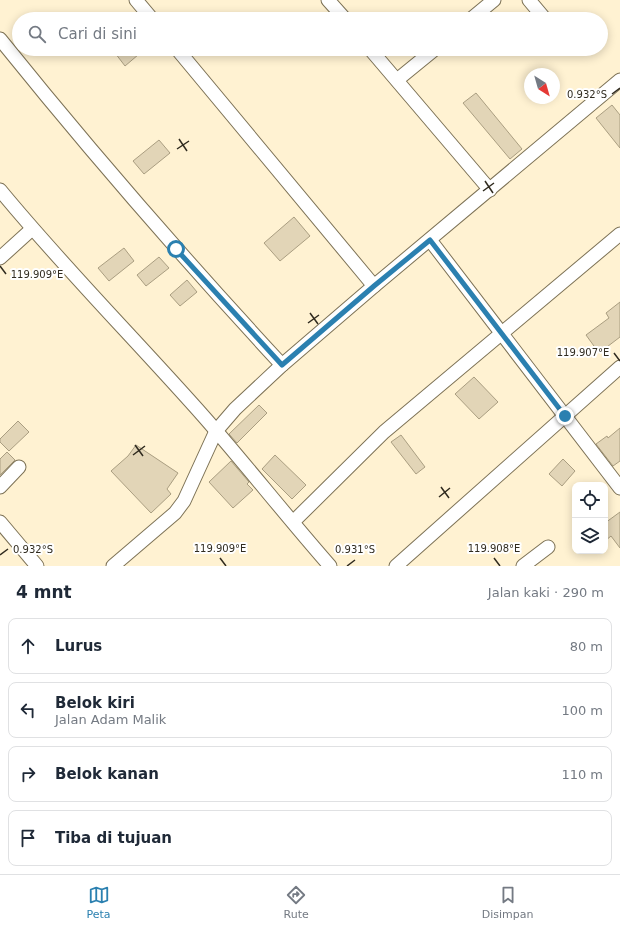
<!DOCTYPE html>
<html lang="id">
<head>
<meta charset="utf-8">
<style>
	:root { --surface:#fff; --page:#f6f6f7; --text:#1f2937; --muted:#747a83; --line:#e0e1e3; --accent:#2b80b0 }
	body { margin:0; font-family:"DejaVu Sans",sans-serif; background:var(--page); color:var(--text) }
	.controls { position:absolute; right:12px; bottom:12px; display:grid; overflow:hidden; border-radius:8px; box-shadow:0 2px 10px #0003 }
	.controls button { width:36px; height:36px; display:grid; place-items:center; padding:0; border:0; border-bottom:1px solid var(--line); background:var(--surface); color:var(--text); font:20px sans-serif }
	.compass { position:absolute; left:524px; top:68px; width:36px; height:36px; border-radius:50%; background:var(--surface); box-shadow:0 2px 10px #0003; rotate:143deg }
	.stop { position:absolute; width:12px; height:12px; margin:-9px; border:3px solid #2b80b0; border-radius:50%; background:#fff }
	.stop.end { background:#2b80b0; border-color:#fff; box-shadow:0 1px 4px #0008 }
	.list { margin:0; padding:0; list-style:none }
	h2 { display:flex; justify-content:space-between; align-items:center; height:52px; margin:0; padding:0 16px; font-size:17px }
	h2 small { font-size:13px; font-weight:400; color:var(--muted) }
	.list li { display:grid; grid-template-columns:26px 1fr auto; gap:12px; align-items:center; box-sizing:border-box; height:56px; margin:0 8px 8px; padding:0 8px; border:1px solid var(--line); border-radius:8px }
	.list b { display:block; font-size:15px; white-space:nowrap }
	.list p { margin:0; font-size:13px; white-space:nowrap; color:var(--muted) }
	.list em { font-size:13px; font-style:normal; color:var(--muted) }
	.icon { flex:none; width:22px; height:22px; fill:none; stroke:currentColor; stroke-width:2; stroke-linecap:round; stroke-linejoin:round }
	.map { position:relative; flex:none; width:620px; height:566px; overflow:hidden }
	.search { position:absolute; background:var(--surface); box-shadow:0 2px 10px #0003; left:12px; right:12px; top:12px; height:44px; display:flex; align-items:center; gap:10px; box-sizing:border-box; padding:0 14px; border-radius:22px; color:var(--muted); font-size:15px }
	.sheet { height:308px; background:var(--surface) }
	nav { display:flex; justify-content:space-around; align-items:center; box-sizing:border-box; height:56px; border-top:1px solid var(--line); background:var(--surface); font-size:11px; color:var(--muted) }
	nav a { display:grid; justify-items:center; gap:2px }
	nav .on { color:var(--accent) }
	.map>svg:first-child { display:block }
	.building { fill:#e2d5b7; stroke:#aa9e81 }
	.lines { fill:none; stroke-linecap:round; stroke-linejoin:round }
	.minor-casing { stroke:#7d7256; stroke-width:15 }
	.minor { stroke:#fff; stroke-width:13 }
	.route { stroke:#2b80b0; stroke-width:5 }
	.ticks { fill:none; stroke:#302b1f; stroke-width:1.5 }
	.ticks-label { font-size:10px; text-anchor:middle; fill:#302b1f; stroke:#fff; stroke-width:4; stroke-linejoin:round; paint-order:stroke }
</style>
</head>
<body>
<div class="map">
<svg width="620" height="566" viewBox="0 0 620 566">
	<rect width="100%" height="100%" fill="#fff2d2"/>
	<g class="building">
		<path d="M 112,49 L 145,49 L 125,66 Z"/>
		<path d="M 476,93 L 522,149 L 510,159 L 463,103 Z"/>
		<path d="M 612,105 L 620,115 L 620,148 L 596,118 Z"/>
		<path d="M 159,140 L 170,153 L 144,174 L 133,161 Z"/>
		<path d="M 294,217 L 310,236 L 280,261 L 264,243 Z"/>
		<path d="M 124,248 L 134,261 L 109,281 L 98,268 Z"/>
		<path d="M 159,257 L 169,268 L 146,286 L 137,275 Z"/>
		<path d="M 187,280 L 197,292 L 180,306 L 170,295 Z"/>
		<path d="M 620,302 L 620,337 L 599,353 L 586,335 L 609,318 L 606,313 Z"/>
		<path d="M 474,377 L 498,402 L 479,419 L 455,394 Z"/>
		<path d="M 259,405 L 267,413 L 237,443 L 229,434 Z"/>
		<path d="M 18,421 L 29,432 L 9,451 L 0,442 L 0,439 Z"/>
		<path d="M 620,428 L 620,461 L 613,466 L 596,444 L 607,436 L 608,438 Z"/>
		<path d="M 401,435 L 425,467 L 416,474 L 391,442 Z"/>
		<path d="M 136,445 L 178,473 L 167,489 L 171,494 L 151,513 L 111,471 L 128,456 Z"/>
		<path d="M 7,452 L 15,460 L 0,475 L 0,459 Z"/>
		<path d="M 275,455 L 306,485 L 292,499 L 262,469 Z"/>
		<path d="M 563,459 L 575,471 L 562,486 L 549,474 Z"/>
		<path d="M 231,461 L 249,482 L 247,484 L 253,490 L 233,508 L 209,482 Z"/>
		<path d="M 620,512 L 620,548 L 611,536 L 605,541 L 605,523 Z"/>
	</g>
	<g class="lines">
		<g class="minor-casing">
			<g id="minor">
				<path d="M 136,0 L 152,19"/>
				<path d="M 328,0 L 345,19"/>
				<path d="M 529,0 L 545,19"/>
				<path d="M 471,19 L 494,0"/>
				<path d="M 0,39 C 90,151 184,259 282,365"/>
				<path d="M 177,49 L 374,286"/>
				<path d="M 370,49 L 490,190"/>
				<path d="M 397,80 L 435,49"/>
				<path d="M 0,190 C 65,269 137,341 205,418 C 247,466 287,517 330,566"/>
				<path d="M 430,240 L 620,488"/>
				<path d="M 0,258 L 32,229"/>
				<path d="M 0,487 L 19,467"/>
				<path d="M 0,522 L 37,566"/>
				<path d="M 293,522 L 384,432 L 620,234"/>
				<path d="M 113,566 L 175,513 L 184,501 L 216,431 L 235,409 L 282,365 L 374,286 L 620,80"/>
				<path d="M 396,566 L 620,367"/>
				<path d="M 523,566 L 548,547"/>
			</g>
		</g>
		<use href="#minor" class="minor"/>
	</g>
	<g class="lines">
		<path class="route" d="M 176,249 L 282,365 L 374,286 L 430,240 L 565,416"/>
	</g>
	<path class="ticks" d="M 612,94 L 620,88M 179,139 L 187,151M 177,149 L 189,141M 485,181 L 493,193M 483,191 L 494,183M 0,266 L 6,274M 310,313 L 318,324M 308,323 L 319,315M 614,353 L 620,361M 135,445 L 143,456M 133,455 L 145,446M 441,487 L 449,498M 439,497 L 450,488M 0,555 L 8,549M 220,558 L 226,566M 494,558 L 500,566M 347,566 L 355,560"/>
	<g class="ticks-label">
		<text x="587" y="98">0.932°S</text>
		<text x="37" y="278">119.909°E</text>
		<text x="583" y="356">119.907°E</text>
		<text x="220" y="552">119.909°E</text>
		<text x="494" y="552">119.908°E</text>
		<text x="33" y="553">0.932°S</text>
		<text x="355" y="553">0.931°S</text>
	</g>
</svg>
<div class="controls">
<button><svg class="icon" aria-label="locate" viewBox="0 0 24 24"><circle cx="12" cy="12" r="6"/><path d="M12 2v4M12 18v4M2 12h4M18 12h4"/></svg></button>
<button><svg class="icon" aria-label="layers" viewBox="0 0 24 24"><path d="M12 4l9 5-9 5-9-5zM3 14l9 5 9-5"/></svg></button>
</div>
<svg class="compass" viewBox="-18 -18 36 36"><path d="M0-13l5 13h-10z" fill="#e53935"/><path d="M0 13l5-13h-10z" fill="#747a83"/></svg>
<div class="stop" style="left:176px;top:249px"></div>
<div class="stop end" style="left:565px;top:416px"></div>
<div class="search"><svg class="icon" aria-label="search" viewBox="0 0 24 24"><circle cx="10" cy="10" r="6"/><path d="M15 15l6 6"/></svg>Cari di sini</div>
</div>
<section class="sheet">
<h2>4 mnt<small>Jalan kaki · 290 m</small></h2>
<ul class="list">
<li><svg class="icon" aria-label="ahead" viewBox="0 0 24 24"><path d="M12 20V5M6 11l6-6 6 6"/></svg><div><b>Lurus</b></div><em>80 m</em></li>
<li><svg class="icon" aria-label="left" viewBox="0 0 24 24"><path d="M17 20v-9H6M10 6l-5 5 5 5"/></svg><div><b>Belok kiri</b><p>Jalan Adam Malik</p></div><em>100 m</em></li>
<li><svg class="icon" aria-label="right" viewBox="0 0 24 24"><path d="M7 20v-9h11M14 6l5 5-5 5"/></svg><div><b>Belok kanan</b></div><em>110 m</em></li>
<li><svg class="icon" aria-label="arrive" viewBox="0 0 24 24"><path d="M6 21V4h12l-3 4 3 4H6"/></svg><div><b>Tiba di tujuan</b></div></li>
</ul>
</section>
<nav>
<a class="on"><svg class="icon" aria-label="map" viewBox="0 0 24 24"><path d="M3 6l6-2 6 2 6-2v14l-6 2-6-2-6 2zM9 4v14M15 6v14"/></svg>Peta</a>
<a><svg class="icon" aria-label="directions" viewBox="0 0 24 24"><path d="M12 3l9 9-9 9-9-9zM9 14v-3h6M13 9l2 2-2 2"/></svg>Rute</a>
<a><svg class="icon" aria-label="saved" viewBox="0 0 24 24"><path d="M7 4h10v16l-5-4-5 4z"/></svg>Disimpan</a>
</nav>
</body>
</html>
